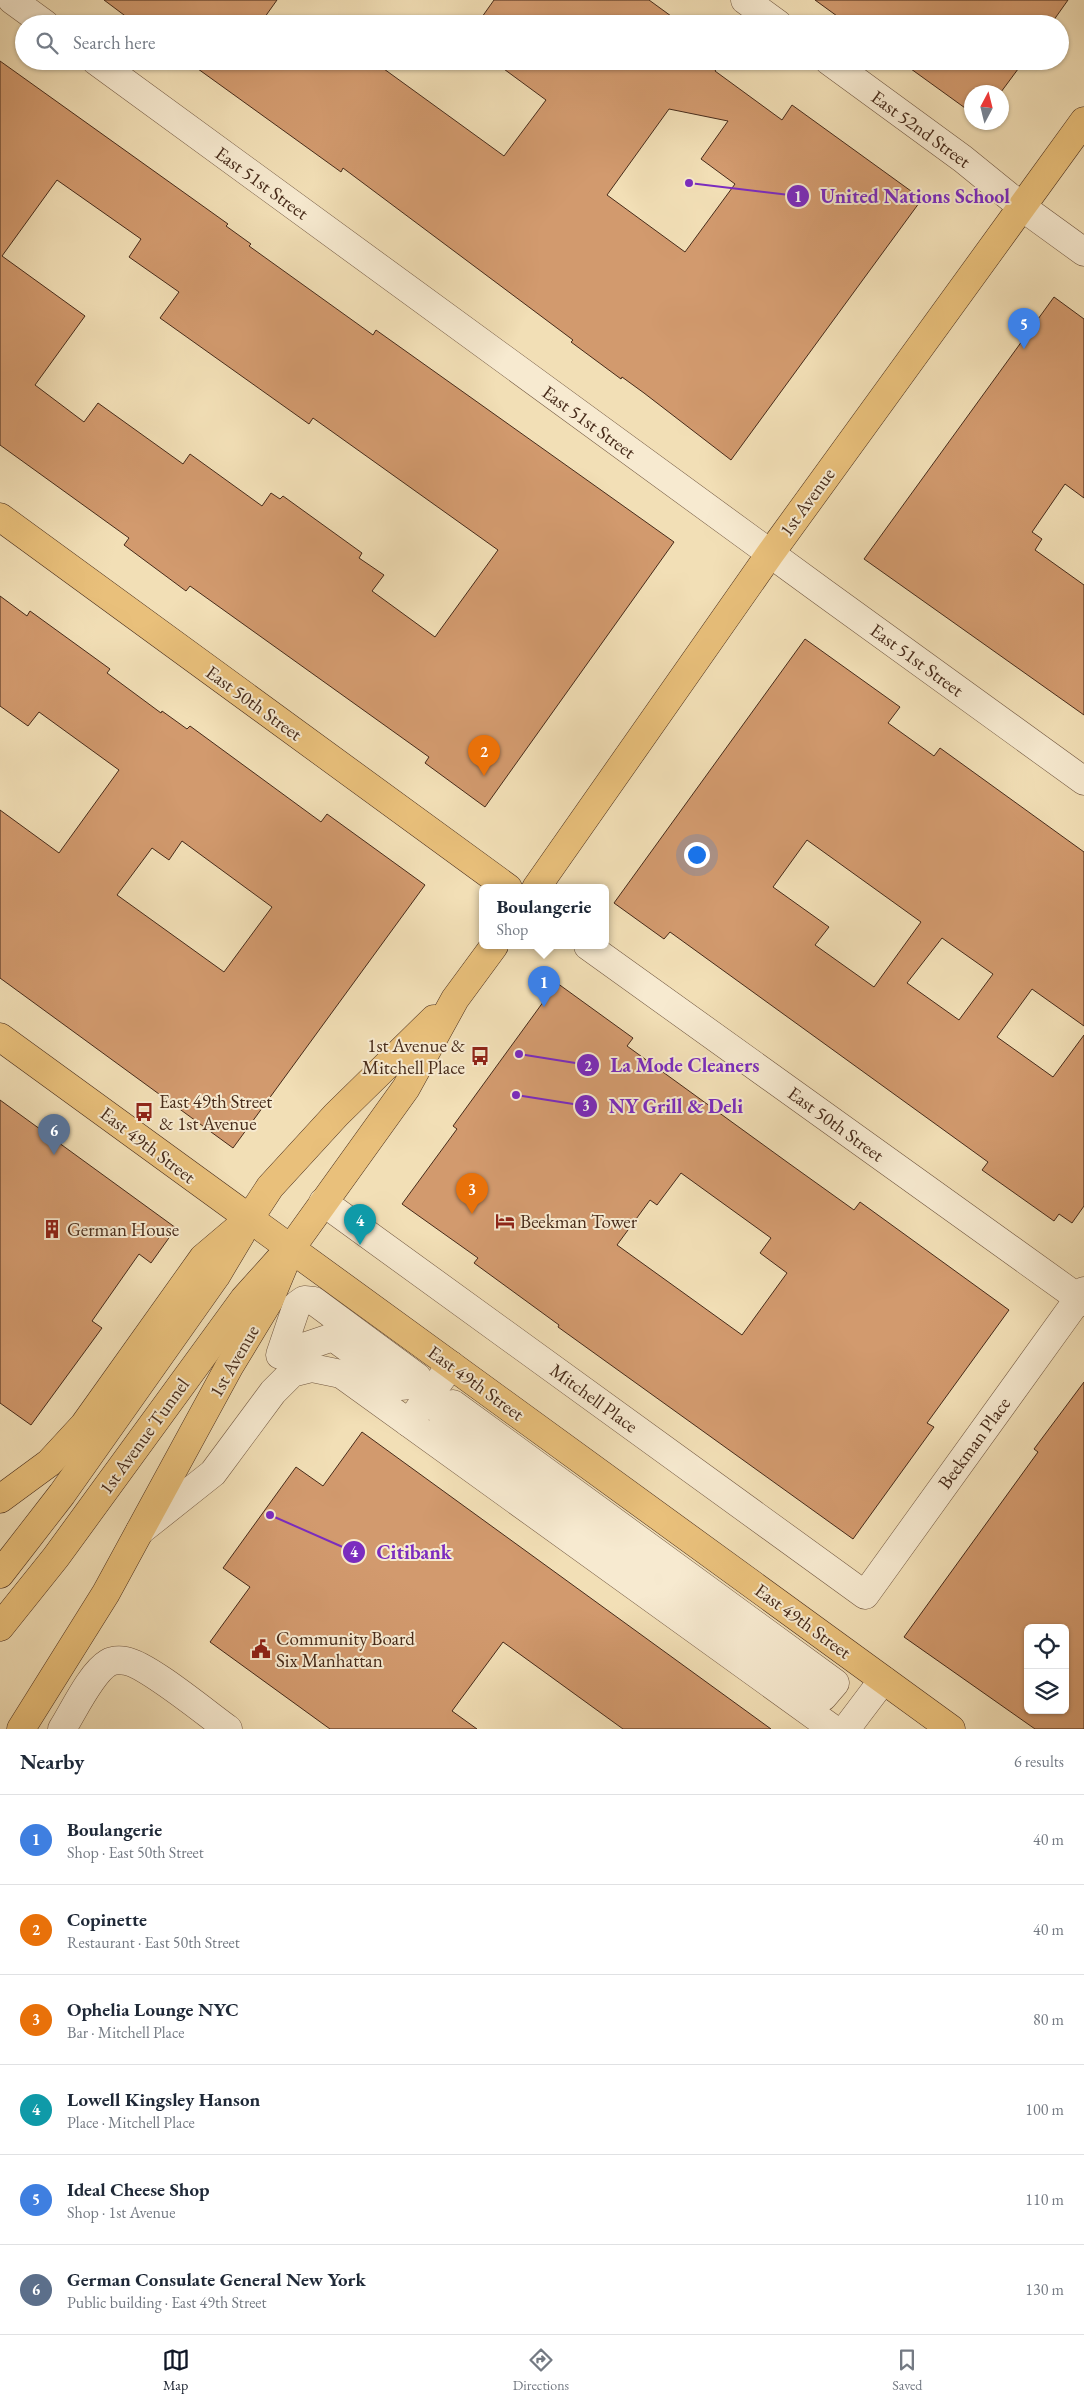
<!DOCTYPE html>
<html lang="en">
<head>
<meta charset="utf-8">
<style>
	:root { --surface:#fff; --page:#f6f6f7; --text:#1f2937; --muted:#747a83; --line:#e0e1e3; --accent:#111827 }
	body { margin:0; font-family:"EB Garamond",serif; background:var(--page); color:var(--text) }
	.controls { position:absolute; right:15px; bottom:15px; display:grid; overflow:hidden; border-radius:8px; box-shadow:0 1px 4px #0004 }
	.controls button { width:45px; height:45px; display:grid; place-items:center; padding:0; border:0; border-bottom:1px solid var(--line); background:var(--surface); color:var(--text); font:25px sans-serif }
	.compass { position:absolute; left:964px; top:85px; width:45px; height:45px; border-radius:50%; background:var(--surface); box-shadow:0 1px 4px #0004; rotate:7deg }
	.you { position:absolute; left:696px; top:854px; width:18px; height:18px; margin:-12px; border:4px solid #fff; border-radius:50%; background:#1a73e8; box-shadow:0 0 0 8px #1a73e833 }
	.badge { display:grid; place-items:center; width:32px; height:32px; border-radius:50%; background:var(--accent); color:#fff; font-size:16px; font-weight:700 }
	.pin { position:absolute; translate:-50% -41px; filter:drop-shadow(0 1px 2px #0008) }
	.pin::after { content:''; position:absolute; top:26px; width:18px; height:15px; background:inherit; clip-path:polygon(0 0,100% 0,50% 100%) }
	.popup { position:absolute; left:479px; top:884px; width:130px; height:65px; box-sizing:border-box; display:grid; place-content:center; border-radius:8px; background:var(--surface); filter:drop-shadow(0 1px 4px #0005); font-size:16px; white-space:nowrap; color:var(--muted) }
	.popup b { font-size:19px; color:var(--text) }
	.popup::after { content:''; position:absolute; left:50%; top:100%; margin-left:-10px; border:10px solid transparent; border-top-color:var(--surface) }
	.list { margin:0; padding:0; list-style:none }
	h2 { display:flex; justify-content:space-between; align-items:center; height:65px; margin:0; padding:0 20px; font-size:21px }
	h2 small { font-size:16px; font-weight:400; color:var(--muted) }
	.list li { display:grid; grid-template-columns:32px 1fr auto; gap:15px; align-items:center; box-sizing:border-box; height:90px; padding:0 20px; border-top:1px solid var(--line) }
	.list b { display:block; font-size:19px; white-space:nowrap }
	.list p { margin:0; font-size:16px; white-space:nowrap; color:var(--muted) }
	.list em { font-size:16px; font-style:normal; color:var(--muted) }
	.icon { flex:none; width:28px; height:28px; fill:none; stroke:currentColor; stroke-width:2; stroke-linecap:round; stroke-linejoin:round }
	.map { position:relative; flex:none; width:1084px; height:1729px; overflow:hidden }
	.search { position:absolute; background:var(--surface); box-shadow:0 1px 4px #0004; left:15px; right:15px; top:15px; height:55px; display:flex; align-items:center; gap:12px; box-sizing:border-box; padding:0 18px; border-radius:28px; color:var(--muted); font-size:19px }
	.sheet { height:605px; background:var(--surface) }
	nav { display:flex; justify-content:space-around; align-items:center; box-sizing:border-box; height:70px; border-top:1px solid var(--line); background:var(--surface); font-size:14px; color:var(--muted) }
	nav a { display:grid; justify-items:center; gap:2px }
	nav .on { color:var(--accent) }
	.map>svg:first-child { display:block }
	.building { fill:#d29a6e; stroke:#472b1a; fill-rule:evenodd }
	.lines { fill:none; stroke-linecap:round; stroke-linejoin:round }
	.minor-casing { stroke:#725841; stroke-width:29 }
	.major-casing { stroke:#472b1a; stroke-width:29 }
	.minor { stroke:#f7ead0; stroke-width:28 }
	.major { stroke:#e9c07b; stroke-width:28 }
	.labels { text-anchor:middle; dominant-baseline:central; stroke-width:4; stroke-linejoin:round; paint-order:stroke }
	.street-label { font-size:19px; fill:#472b1a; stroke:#f7ead0 }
	.poi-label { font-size:19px; fill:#472b1a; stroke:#f7ead0; text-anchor:start }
	.leader { fill:none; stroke:#7b2cbf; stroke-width:2 }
	.callout-dot { fill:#7b2cbf; stroke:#f7ead0; stroke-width:2 }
	.mark-label { font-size:15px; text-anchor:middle; font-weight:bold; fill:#fff }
	.callout-label { font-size:20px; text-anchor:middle; font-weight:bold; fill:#7b2cbf; stroke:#f7ead0; stroke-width:4; stroke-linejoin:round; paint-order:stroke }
</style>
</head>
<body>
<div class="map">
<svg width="1084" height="1729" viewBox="0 0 1084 1729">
	<rect width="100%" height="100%" fill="#f2dfb6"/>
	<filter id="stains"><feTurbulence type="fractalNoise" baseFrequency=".004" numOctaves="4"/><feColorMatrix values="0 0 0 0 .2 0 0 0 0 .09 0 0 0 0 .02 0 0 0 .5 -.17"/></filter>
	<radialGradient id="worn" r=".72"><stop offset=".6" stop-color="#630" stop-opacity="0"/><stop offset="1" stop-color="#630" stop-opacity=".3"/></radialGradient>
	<g class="building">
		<path d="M 104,0 L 277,0 L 262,21 L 266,24 L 136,24 Z"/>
		<path d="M 494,0 L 649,0 L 682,24 L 477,24 Z"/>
		<path d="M 815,0 L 1068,0 L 1051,24 L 848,24 Z"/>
		<path d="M 0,61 L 228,224 L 226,226 L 251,244 L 249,246 L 373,335 L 376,330 L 674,542 L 485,807 L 425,763 L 429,757 L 190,586 L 186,591 L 124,545 L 129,538 L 0,445 ZM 57,180 L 141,239 L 129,257 L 179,292 L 160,318 L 309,424 L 313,418 L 498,550 L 435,637 L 372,591 L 384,575 L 359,558 L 362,553 L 283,496 L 280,499 L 271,493 L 262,506 L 190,454 L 183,464 L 98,403 L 84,422 L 35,385 L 85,316 L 2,256 Z"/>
		<path d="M 187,61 L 373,61 L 504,156 L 546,100 L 493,61 L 722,61 L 715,71 L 782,120 L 792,105 L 922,199 L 731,460 L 644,393 L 622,377 L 621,379 L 571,342 L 573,340 L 343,168 L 341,172 ZM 669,109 L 728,121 L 701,159 L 735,184 L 685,252 L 607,195 Z"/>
		<path d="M 900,61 L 1024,61 L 1001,92 L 972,92 L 972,113 Z"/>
		<path d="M 1054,297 L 1084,319 L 1084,498 L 1065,484 L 1032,532 L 1042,539 L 1035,550 L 1084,585 L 1084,715 L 864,559 Z"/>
		<path d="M 0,596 L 27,616 L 30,611 L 110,669 L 107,673 L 161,713 L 162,711 L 187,729 L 190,726 L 321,822 L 327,814 L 425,885 L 233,1148 L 0,978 L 0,810 L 59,853 L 119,770 L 39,712 L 28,726 L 0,706 ZM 182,841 L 272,907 L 224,972 L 117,895 L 152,848 L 169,860 Z"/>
		<path d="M 805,639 L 900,707 L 888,723 L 934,756 L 940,748 L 1084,852 L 1084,1026 L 1032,989 L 997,1037 L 1053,1077 L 1084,1035 L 1084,1206 L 1072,1223 L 1059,1214 L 1054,1221 L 982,1170 L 988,1162 L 670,932 L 664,939 L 614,903 ZM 807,840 L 921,922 L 874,987 L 815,945 L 829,927 L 773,887 ZM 942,938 L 993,974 L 959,1020 L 907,983 Z"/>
		<path d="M 557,983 L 633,1038 L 627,1046 L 787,1162 L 854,1210 L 860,1202 L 1009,1310 L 927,1423 L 934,1427 L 853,1539 L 558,1327 L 559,1325 L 474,1263 L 478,1258 L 402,1204 L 457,1129 L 453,1126 ZM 681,1173 L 771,1238 L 760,1253 L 787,1273 L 742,1335 L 617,1245 L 650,1200 L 657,1205 Z"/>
		<path d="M 0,1100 L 176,1228 L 151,1263 L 139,1254 L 92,1321 L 102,1328 L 31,1425 L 0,1403 Z"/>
		<path d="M 1084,1382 L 1084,1729 L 1035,1729 L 904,1637 L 1038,1452 L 1034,1449 ZM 1028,1628 L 1065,1628 L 1065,1710 L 1028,1710 Z"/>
		<path d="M 362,1432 L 771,1729 L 623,1729 L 503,1642 L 452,1711 L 477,1729 L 330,1729 L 210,1642 L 250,1587 L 223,1568 L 296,1467 L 323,1486 Z"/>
	</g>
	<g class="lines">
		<g class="minor-casing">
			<g id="minor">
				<path d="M 12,0 L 45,24"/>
				<path d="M 745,0 L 778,24"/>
				<path d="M 96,61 L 823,592 L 1084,781"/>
				<path d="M 829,61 L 963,159 L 1022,207 L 1084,252"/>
				<path d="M 588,946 L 1084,1302"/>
				<path d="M 323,1202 L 865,1595 L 1084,1291"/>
				<path d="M 304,1300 L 314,1301 L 417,1377 L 411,1385 L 400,1386 L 333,1337 L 280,1355 L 297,1305 Z"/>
				<path d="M 453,1404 L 835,1683 L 823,1697 L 443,1418 Z"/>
				<path d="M 409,1423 L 451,1365"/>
				<path d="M 140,1531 L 213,1473 L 273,1392 L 292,1373 L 312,1368 L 341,1374 L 833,1729"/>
				<path d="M 62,1729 C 73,1712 91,1673 108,1663 C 113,1660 120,1660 126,1661 C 148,1665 207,1714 228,1729"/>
				<path d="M 846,1729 L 883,1680"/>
			</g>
		</g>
		<g class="major-casing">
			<g id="major">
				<path d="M 0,517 L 508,888"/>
				<path d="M 536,888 L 770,554 L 1084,121"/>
				<path d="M 0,1037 L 951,1729"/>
				<path d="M 0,1499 L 49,1463 L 84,1425 L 203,1258 L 249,1219 L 270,1187 L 336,1115 L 434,1019"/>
				<path d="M 0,1574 L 62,1494 L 216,1276 L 241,1234"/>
				<path d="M 0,1627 L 56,1557 L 244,1299 L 279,1260"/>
				<path d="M 21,1729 L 106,1593 L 229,1367 L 269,1301 L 291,1248 L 406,1088 L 455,999 L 494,946"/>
			</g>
		</g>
		<use href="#minor" class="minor"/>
		<use href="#major" class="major"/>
	</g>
	<defs>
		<g id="bus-bare" transform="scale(1.5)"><path d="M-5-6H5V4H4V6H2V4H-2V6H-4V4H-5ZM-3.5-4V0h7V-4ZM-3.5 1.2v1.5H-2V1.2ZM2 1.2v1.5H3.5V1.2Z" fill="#8f2418" stroke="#f7ead0" stroke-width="2.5" paint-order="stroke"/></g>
		<g id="hotel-bare" transform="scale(1.5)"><path d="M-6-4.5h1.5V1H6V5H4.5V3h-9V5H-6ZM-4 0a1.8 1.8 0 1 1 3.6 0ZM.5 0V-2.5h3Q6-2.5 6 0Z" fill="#8f2418" stroke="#f7ead0" stroke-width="2.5" paint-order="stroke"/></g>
		<g id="building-bare" transform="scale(1.5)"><path d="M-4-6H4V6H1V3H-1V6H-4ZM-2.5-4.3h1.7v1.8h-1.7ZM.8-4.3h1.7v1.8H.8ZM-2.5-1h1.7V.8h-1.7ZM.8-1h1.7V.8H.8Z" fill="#8f2418" stroke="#f7ead0" stroke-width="2.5" paint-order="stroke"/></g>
		<g id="civic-bare" transform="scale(1.5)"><path d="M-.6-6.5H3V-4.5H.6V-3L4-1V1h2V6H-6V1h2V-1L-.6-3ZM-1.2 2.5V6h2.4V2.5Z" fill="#8f2418" stroke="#f7ead0" stroke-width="2.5" paint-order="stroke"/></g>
	</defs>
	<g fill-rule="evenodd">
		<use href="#bus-bare" x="480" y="1056"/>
		<use href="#bus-bare" x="144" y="1112"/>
		<use href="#hotel-bare" x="505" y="1221"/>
		<use href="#building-bare" x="52" y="1229"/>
		<use href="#civic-bare" x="261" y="1649"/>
	</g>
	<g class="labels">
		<g class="street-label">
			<text transform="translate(921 129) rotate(36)">East 52nd Street</text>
			<text transform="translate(262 183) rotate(36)">East 51st Street</text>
			<text transform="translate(589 422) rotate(36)">East 51st Street</text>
			<text transform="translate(807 502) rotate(-54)">1st Avenue</text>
			<text transform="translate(917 660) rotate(36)">East 51st Street</text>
			<text transform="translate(254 703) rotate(36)">East 50th Street</text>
			<text transform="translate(836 1124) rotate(36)">East 50th Street</text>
			<text transform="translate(148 1145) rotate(37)">East 49th Street</text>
			<text transform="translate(234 1361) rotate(-60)">1st Avenue</text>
			<text transform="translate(476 1383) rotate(36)">East 49th Street</text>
			<text transform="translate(594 1398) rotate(36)">Mitchell Place</text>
			<text transform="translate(144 1436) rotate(-54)">1st Avenue Tunnel</text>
			<text transform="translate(974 1443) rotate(-54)">Beekman Place</text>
			<text transform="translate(803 1621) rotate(36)">East 49th Street</text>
		</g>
		<g class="poi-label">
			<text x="465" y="1045" text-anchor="end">1st Avenue &amp;<tspan x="465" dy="22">Mitchell Place</tspan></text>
			<text x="159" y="1101">East 49th Street<tspan x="159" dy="22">&amp; 1st Avenue</tspan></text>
			<text x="520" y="1221">Beekman Tower</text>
			<text x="67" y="1229">German House</text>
			<text x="276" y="1638">Community Board<tspan x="276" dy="22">Six Manhattan</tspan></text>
		</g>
	</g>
	<path class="leader" d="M689 183L798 196M519 1054L588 1065M516 1095L586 1106M270 1515L354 1552"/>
	<g class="callout-dot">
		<circle cx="689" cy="183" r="5"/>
		<circle cx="519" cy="1054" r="5"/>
		<circle cx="516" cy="1095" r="5"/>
		<circle cx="270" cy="1515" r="5"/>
		<circle cx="798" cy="196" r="12"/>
		<circle cx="588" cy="1065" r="12"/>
		<circle cx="586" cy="1106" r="12"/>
		<circle cx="354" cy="1552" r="12"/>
	</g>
	<g class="mark-label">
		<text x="798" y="202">1</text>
		<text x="588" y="1071">2</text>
		<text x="586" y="1111">3</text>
		<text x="354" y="1557">4</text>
	</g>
	<g class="callout-label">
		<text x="915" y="203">United Nations School</text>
		<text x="685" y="1072">La Mode Cleaners</text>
		<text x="676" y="1113">NY Grill &amp; Deli</text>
		<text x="414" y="1559">Citibank</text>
	</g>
	<rect width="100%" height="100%" filter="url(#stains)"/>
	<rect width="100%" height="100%" fill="url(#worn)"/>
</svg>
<div class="controls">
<button><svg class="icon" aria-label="locate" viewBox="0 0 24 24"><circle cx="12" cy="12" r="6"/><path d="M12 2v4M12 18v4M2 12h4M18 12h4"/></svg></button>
<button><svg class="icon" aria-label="layers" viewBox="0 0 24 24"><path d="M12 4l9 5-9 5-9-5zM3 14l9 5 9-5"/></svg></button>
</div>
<svg class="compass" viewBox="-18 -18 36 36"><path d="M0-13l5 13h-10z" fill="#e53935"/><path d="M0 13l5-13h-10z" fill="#747a83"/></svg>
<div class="you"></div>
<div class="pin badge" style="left:544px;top:1007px;background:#3f7fe0">1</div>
<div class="popup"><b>Boulangerie</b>Shop</div>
<div class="pin badge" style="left:484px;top:776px;background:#e8710a">2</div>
<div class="pin badge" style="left:472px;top:1214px;background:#e8710a">3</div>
<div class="pin badge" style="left:360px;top:1245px;background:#0f9aa8">4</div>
<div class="pin badge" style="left:1024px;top:349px;background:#3f7fe0">5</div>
<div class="pin badge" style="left:54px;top:1155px;background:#5c6f8a">6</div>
<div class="search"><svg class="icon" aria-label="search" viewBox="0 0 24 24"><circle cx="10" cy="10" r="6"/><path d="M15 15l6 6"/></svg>Search here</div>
</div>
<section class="sheet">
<h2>Nearby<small>6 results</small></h2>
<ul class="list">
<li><span class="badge" style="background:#3f7fe0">1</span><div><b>Boulangerie</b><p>Shop · East 50th Street</p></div><em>40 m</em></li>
<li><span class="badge" style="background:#e8710a">2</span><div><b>Copinette</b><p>Restaurant · East 50th Street</p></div><em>40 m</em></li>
<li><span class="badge" style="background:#e8710a">3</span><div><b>Ophelia Lounge NYC</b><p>Bar · Mitchell Place</p></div><em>80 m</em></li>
<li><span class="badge" style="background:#0f9aa8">4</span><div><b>Lowell Kingsley Hanson</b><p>Place · Mitchell Place</p></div><em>100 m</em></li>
<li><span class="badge" style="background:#3f7fe0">5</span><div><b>Ideal Cheese Shop</b><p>Shop · 1st Avenue</p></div><em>110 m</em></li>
<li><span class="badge" style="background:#5c6f8a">6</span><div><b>German Consulate General New York</b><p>Public building · East 49th Street</p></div><em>130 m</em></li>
</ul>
</section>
<nav>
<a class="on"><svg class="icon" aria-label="map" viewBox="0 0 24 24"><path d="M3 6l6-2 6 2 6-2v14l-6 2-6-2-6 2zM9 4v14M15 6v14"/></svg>Map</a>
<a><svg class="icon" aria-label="directions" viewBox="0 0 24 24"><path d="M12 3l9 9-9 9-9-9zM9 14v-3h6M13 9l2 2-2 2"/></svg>Directions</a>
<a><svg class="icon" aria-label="saved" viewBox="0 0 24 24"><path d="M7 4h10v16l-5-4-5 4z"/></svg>Saved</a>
</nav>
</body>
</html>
